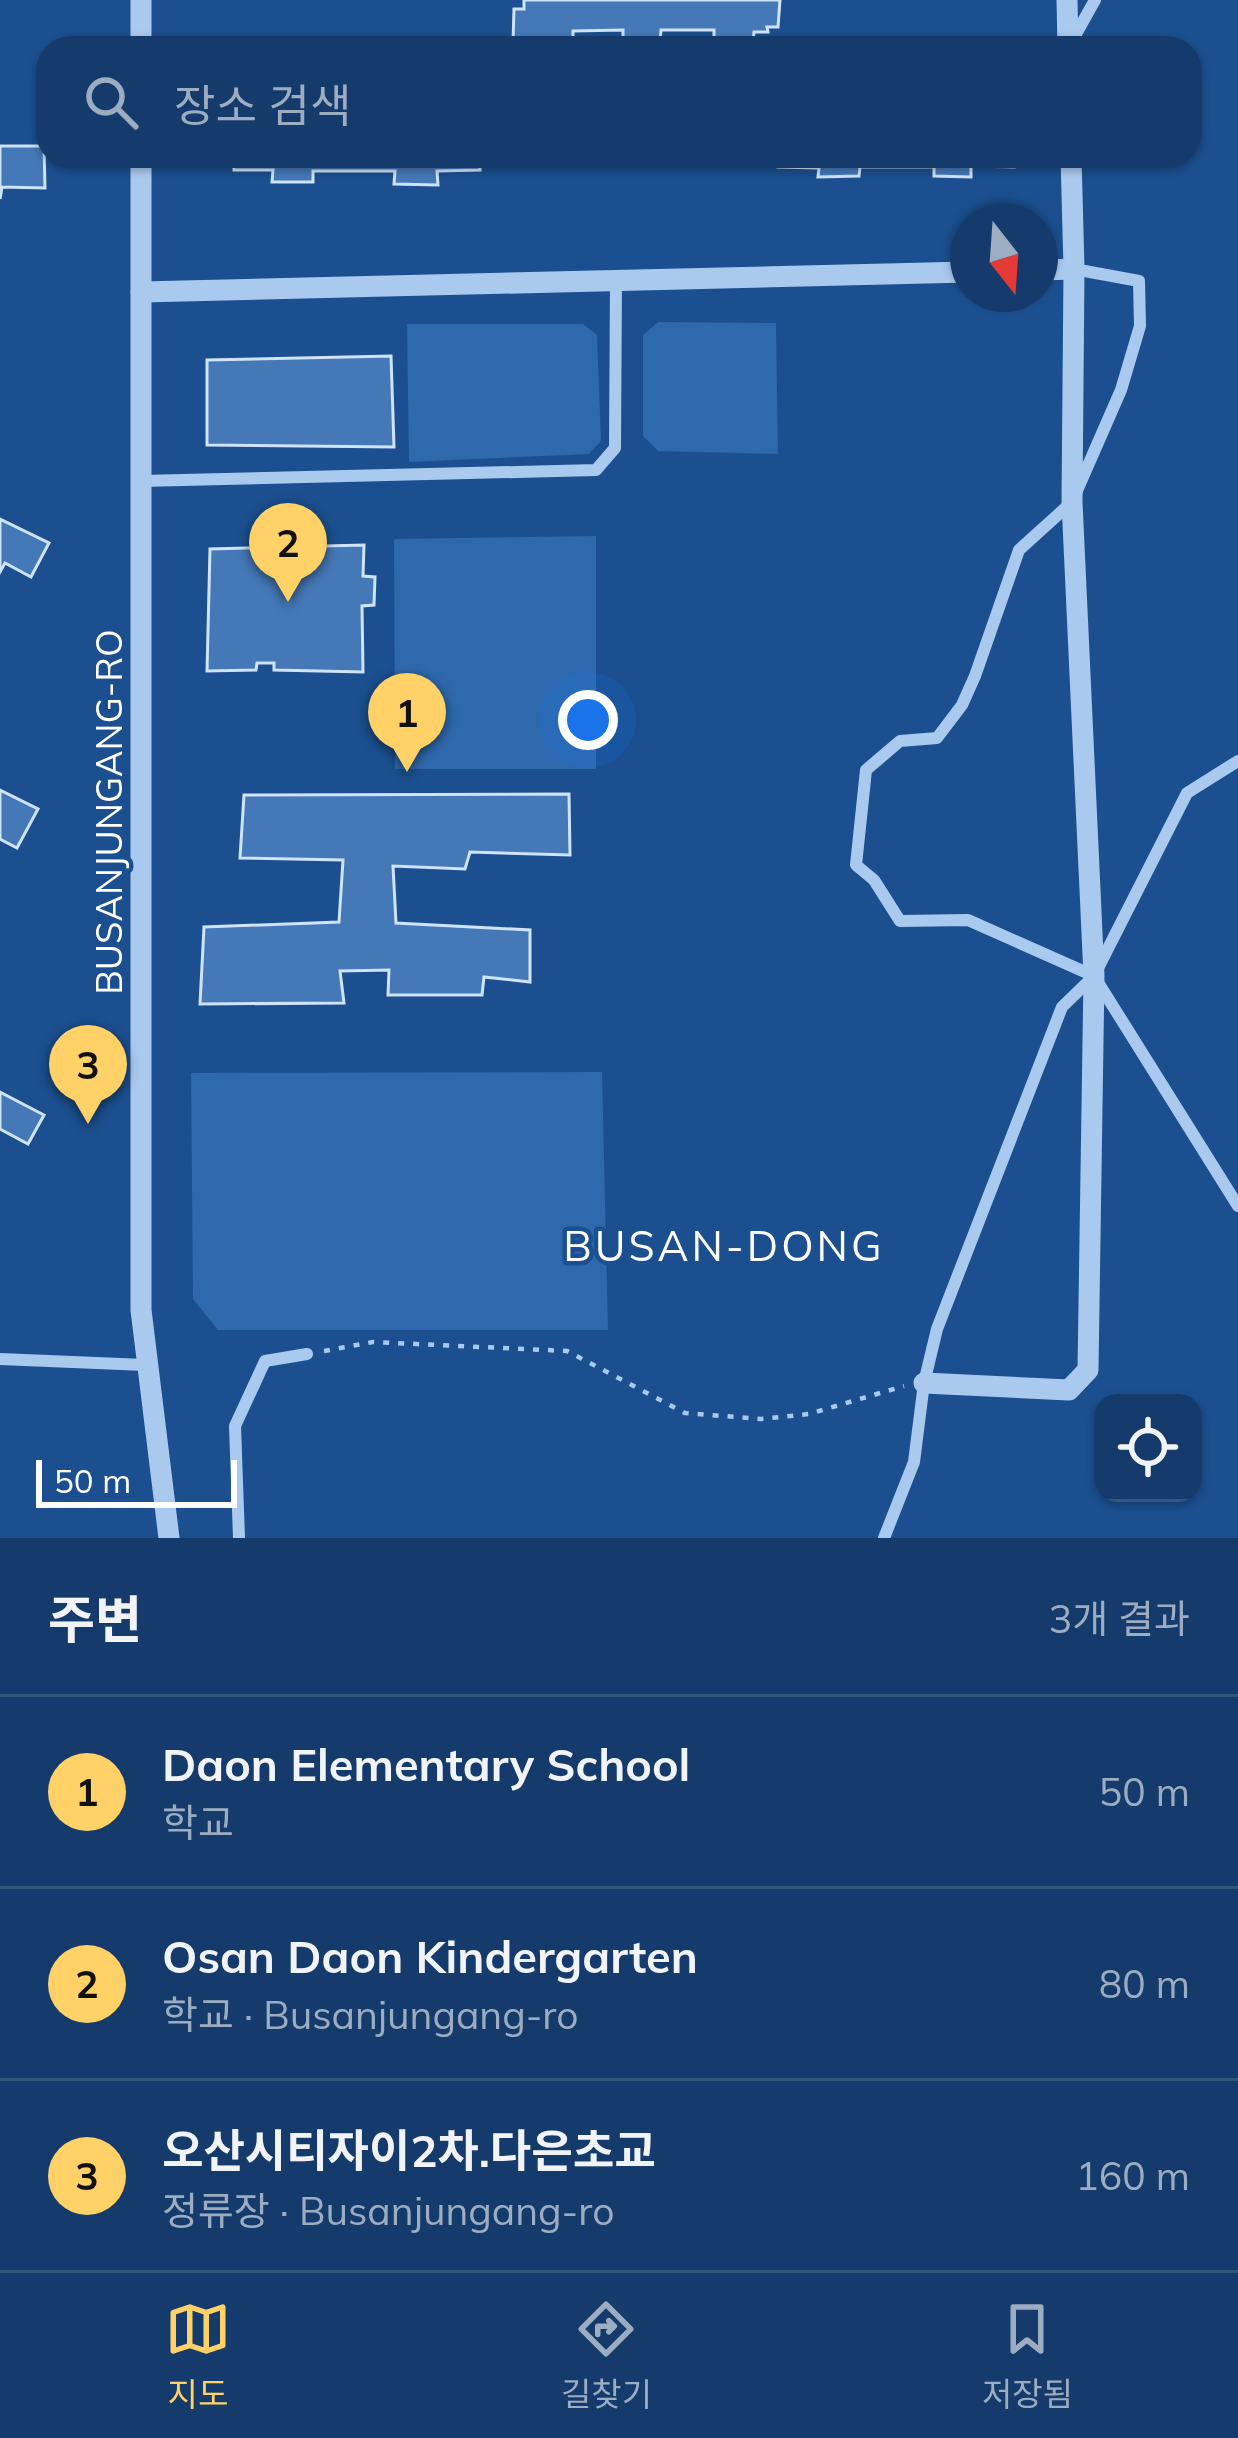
<!DOCTYPE html>
<html lang="ko">
<head>
<meta charset="utf-8">
<style>
	:root { --surface:#143b6b; --page:#1d4271; --text:#f1f3f6; --muted:#9dadc1; --line:#33557e; --accent:#ffd166 }
	body { margin:0; font-family:Mulish,"Noto Sans KR",sans-serif; background:var(--page); color:var(--text) }
	.controls { position:absolute; right:36px; bottom:36px; display:grid; overflow:hidden; border-radius:24px; box-shadow:0 3px 9px #0004 }
	.controls button { width:108px; height:108px; display:grid; place-items:center; padding:0; border:0; border-bottom:3px solid var(--line); background:var(--surface); color:var(--text); font:60px sans-serif }
	.compass { position:absolute; left:950px; top:204px; width:108px; height:108px; border-radius:50%; background:var(--surface); box-shadow:0 3px 9px #0004; rotate:163deg }
	.scale { position:absolute; left:36px; bottom:30px; width:201px; box-sizing:border-box; padding-left:12px; border:6px solid #fff; border-top:0; font-size:33px; line-height:42px; white-space:nowrap; color:#fff; -webkit-text-stroke:9px #1b4f8f; paint-order:stroke }
	.you { position:absolute; left:588px; top:720px; width:42px; height:42px; margin:-30px; border:9px solid #fff; border-radius:50%; background:#1a73e8; box-shadow:0 0 0 18px #1a73e833 }
	.badge { display:grid; place-items:center; width:78px; height:78px; border-radius:50%; background:var(--accent); color:#111; font-size:39px; font-weight:700 }
	.pin { position:absolute; translate:-50% -99px; filter:drop-shadow(0 3px 6px #0008) }
	.pin::after { content:''; position:absolute; top:63px; width:42px; height:36px; background:inherit; clip-path:polygon(0 0,100% 0,50% 100%) }
	.list { margin:0; padding:0; list-style:none }
	h2 { display:flex; justify-content:space-between; align-items:center; height:156px; margin:0; padding:0 48px; font-size:51px }
	h2 small { font-size:39px; font-weight:400; color:var(--muted) }
	.list li { display:grid; grid-template-columns:78px 1fr auto; gap:36px; align-items:center; box-sizing:border-box; height:192px; padding:0 48px; border-top:3px solid var(--line) }
	.list b { display:block; font-size:45px; white-space:nowrap }
	.list p { margin:0; font-size:39px; white-space:nowrap; color:var(--muted) }
	.list em { font-size:39px; font-style:normal; color:var(--muted) }
	.icon { flex:none; width:66px; height:66px; fill:none; stroke:currentColor; stroke-width:2; stroke-linecap:round; stroke-linejoin:round }
	.map { position:relative; flex:none; width:1238px; height:1538px; overflow:hidden }
	.search { position:absolute; background:var(--surface); box-shadow:0 3px 9px #0004; left:36px; right:36px; top:36px; height:132px; display:flex; align-items:center; gap:30px; box-sizing:border-box; padding:0 42px; border-radius:36px; color:var(--muted); font-size:45px }
	.sheet { height:732px; background:var(--surface) }
	nav { display:flex; justify-content:space-around; align-items:center; box-sizing:border-box; height:168px; border-top:3px solid var(--line); background:var(--surface); font-size:33px; color:var(--muted) }
	nav a { display:grid; justify-items:center; gap:6px }
	nav .on { color:var(--accent) }
	.map>svg:first-child { display:block }
	.green { fill:#2e69ad }
	.building { fill:#4478b7; stroke:#cfe3fa; stroke-width:3 }
	.lines { fill:none; stroke-linecap:round; stroke-linejoin:round }
	.path { stroke:#a9c9ee; stroke-width:4.5; stroke-dasharray:6 9; stroke-linecap:butt }
	.minor { stroke:#a9c9ee; stroke-width:12 }
	.tertiary { stroke:#a9c9ee; stroke-width:21 }
	.labels { text-anchor:middle; dominant-baseline:central; stroke-width:9; stroke-linejoin:round; paint-order:stroke }
	.street-label { font-size:36px; fill:#fff; stroke:#1b4f8f }
	.quarter-label { font-size:42px; letter-spacing:3px; fill:#fff; stroke:#1b4f8f }
</style>
</head>
<body>
<div class="map">
<svg width="1238" height="1538" viewBox="0 0 1238 1538">
	<rect width="100%" height="100%" fill="#1b4f8f"/>
	<g class="green">
		<path d="M 658,322 L 776,323 L 778,454 L 658,451 L 643,436 L 643,335 Z"/>
		<path d="M 407,324 L 583,324 L 597,335 L 601,441 L 589,454 L 409,462 Z"/>
		<path d="M 596,536 L 596,769 L 395,769 L 394,539 Z"/>
		<path d="M 602,1072 L 608,1330 L 218,1330 L 193,1299 L 191,1073 Z"/>
	</g>
	<g class="building">
		<path d="M 524,0 L 780,0 L 778,27 L 767,27 L 768,32 L 754,32 L 753,42 L 714,43 L 714,30 L 661,30 L 660,41 L 623,42 L 623,30 L 573,31 L 573,48 L 522,48 L 522,42 L 513,42 L 514,9 L 524,9 Z"/>
		<path d="M 0,146 L 44,146 L 45,188 L 2,187 L 0,199 Z"/>
		<path d="M 234,156 L 480,156 L 480,170 L 437,171 L 438,185 L 394,184 L 395,171 L 313,171 L 313,182 L 272,182 L 273,170 L 234,170 Z"/>
		<path d="M 779,156 L 1013,156 L 1014,167 L 971,166 L 971,177 L 934,176 L 934,167 L 860,167 L 859,176 L 818,177 L 819,168 L 778,167 Z"/>
		<path d="M 391,356 L 394,447 L 207,445 L 207,360 Z"/>
		<path d="M 0,519 L 49,543 L 31,577 L 5,563 L 0,572 Z"/>
		<path d="M 364,545 L 363,576 L 375,577 L 374,605 L 362,606 L 363,672 L 274,670 L 274,663 L 257,663 L 256,670 L 207,671 L 210,549 Z"/>
		<path d="M 0,790 L 38,809 L 17,848 L 0,839 Z"/>
		<path d="M 569,794 L 570,855 L 470,852 L 465,869 L 393,866 L 396,923 L 530,930 L 530,982 L 484,977 L 482,995 L 388,995 L 389,970 L 340,971 L 344,1003 L 200,1004 L 204,927 L 339,922 L 343,860 L 240,858 L 244,795 Z"/>
		<path d="M 0,1092 L 44,1115 L 28,1144 L 0,1129 Z"/>
	</g>
	<g class="lines">
		<path class="path" d="M 324,1351 L 373,1342 L 567,1351 L 685,1413 L 761,1419 L 809,1414 L 904,1386"/>
		<g class="minor">
			<path d="M 1072,41 L 1095,0"/>
			<path d="M 1074,269 L 1139,281 L 1140,326 L 1121,390 L 1072,502 L 1019,550 L 975,676 L 962,705 L 937,738 L 900,741 L 866,770 L 856,865 L 874,880 L 900,921 L 968,920 L 1094,976 L 1238,1206"/>
			<path d="M 141,481 L 596,470 L 615,448 L 616,280"/>
			<path d="M 0,1359 L 145,1365"/>
			<path d="M 239,1538 L 235,1426 L 265,1361 L 307,1354"/>
			<path d="M 884,1538 L 914,1462 L 924,1383 L 937,1329 L 1062,1007 L 1094,976 L 1187,793 L 1238,761"/>
		</g>
		<g class="tertiary">
			<path d="M 141,0 L 141,48"/>
			<path d="M 1067,0 L 1068,48"/>
			<path d="M 141,156 L 141,1310 L 169,1538"/>
			<path d="M 1040,270 L 1074,269 L 1071,156"/>
			<path d="M 141,292 L 968,272"/>
			<path d="M 924,1383 L 1069,1390 L 1088,1370 L 1094,976 L 1072,502 L 1074,269"/>
		</g>
	</g>
	<g class="labels">
		<g class="street-label">
			<text transform="translate(108 812) rotate(-90)">BUSANJUNGANG-RO</text>
		</g>
		<g class="quarter-label">
			<text x="724" y="1245">BUSAN-DONG</text>
		</g>
	</g>
</svg>
<div class="controls">
<button><svg class="icon" aria-label="locate" viewBox="0 0 24 24"><circle cx="12" cy="12" r="6"/><path d="M12 2v4M12 18v4M2 12h4M18 12h4"/></svg></button>
</div>
<svg class="compass" viewBox="-18 -18 36 36"><path d="M0-13l5 13h-10z" fill="#e53935"/><path d="M0 13l5-13h-10z" fill="#9dadc1"/></svg>
<div class="scale">50 m</div>
<div class="you"></div>
<div class="pin badge" style="left:407px;top:772px">1</div>
<div class="pin badge" style="left:288px;top:602px">2</div>
<div class="pin badge" style="left:88px;top:1124px">3</div>
<div class="search"><svg class="icon" aria-label="search" viewBox="0 0 24 24"><circle cx="10" cy="10" r="6"/><path d="M15 15l6 6"/></svg>장소 검색</div>
</div>
<section class="sheet">
<h2>주변<small>3개 결과</small></h2>
<ul class="list">
<li><span class="badge">1</span><div><b>Daon Elementary School</b><p>학교</p></div><em>50 m</em></li>
<li><span class="badge">2</span><div><b>Osan Daon Kindergarten</b><p>학교 · Busanjungang-ro</p></div><em>80 m</em></li>
<li><span class="badge">3</span><div><b>오산시티자이2차.다은초교</b><p>정류장 · Busanjungang-ro</p></div><em>160 m</em></li>
</ul>
</section>
<nav>
<a class="on"><svg class="icon" aria-label="map" viewBox="0 0 24 24"><path d="M3 6l6-2 6 2 6-2v14l-6 2-6-2-6 2zM9 4v14M15 6v14"/></svg>지도</a>
<a><svg class="icon" aria-label="directions" viewBox="0 0 24 24"><path d="M12 3l9 9-9 9-9-9zM9 14v-3h6M13 9l2 2-2 2"/></svg>길찾기</a>
<a><svg class="icon" aria-label="saved" viewBox="0 0 24 24"><path d="M7 4h10v16l-5-4-5 4z"/></svg>저장됨</a>
</nav>
</body>
</html>
